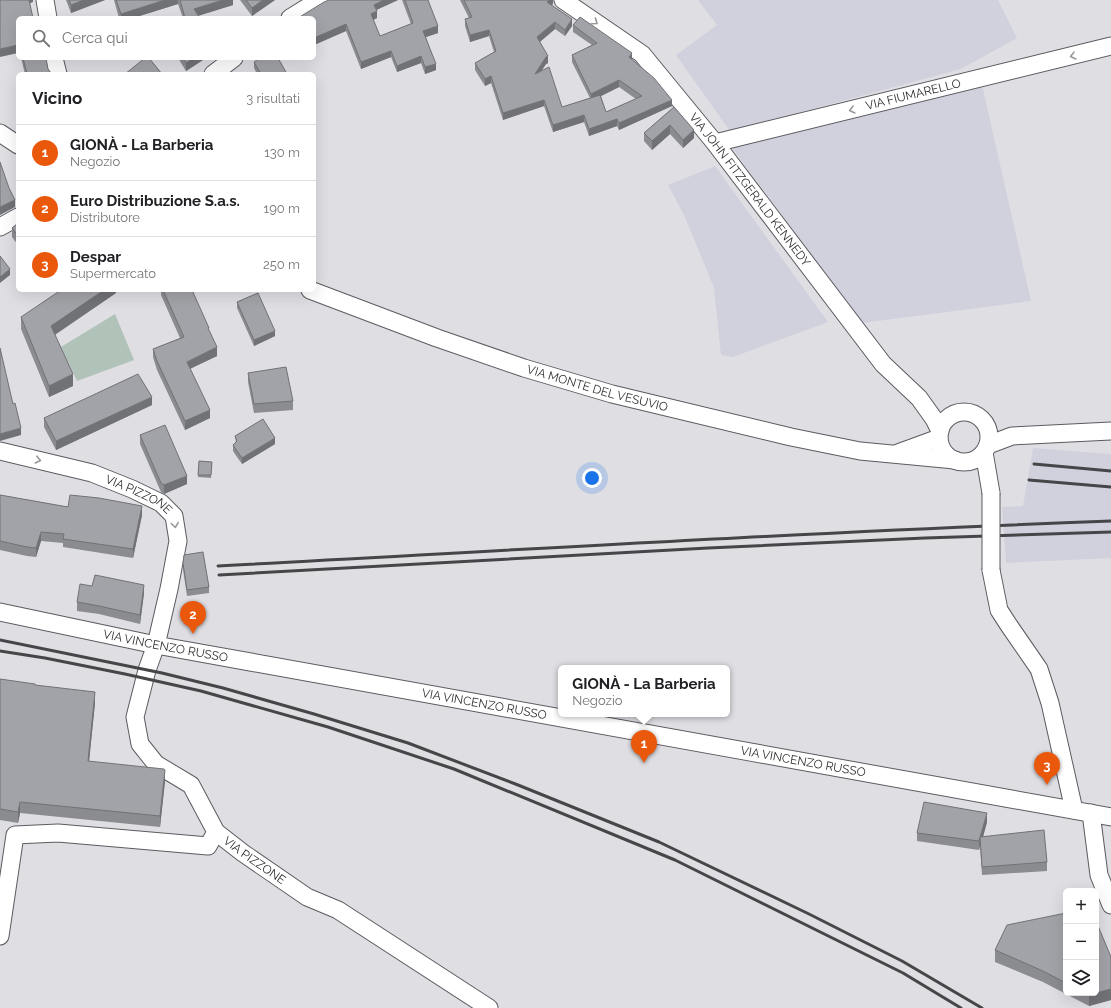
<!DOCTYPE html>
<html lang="it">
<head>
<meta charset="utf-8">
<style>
	:root { --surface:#fff; --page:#f6f6f6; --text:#202124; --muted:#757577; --line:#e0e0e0; --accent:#ea580c }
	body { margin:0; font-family:Raleway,sans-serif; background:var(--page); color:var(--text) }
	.controls { position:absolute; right:12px; bottom:12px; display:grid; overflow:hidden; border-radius:6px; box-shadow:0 4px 16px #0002 }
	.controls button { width:36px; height:36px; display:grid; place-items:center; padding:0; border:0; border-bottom:1px solid var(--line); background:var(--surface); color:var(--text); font:20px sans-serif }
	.you { position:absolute; left:592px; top:478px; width:14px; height:14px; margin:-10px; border:3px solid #fff; border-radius:50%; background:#1a73e8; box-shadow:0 0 0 6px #1a73e833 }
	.badge { display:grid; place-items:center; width:26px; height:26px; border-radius:50%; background:var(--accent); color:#fff; font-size:13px; font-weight:700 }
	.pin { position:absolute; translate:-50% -33px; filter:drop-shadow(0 1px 2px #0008) }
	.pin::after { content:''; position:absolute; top:21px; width:14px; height:12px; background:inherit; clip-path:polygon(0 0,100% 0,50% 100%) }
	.popup { position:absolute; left:558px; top:665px; width:172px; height:52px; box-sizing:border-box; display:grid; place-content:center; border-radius:6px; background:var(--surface); filter:drop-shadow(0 1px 3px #0005); font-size:13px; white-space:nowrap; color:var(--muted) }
	.popup b { font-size:15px; color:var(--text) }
	.popup::after { content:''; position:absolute; left:50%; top:100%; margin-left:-8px; border:8px solid transparent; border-top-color:var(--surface) }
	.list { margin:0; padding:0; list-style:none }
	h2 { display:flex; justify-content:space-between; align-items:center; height:52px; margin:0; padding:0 16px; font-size:17px }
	h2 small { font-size:13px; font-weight:400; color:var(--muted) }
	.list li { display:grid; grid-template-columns:26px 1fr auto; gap:12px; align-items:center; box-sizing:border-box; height:56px; padding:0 16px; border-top:1px solid var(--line) }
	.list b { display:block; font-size:15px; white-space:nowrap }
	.list p { margin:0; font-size:13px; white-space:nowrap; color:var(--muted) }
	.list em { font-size:13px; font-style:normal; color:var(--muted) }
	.icon { flex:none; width:22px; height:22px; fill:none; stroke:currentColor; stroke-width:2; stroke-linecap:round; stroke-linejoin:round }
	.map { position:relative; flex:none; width:1111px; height:1008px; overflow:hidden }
	.search { position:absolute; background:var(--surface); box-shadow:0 4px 16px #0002; left:16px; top:16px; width:300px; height:44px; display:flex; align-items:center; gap:10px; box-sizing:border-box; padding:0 14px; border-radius:6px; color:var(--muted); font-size:15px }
	.panel { position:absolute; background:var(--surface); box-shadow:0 4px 16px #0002; left:16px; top:72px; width:300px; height:220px; border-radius:6px }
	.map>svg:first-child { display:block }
	.built { fill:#d1d1de }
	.green { fill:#b1c3b9 }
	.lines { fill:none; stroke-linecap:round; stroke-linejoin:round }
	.minor-casing { stroke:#5b5b60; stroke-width:19 }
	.minor { stroke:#fff; stroke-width:17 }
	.rail { stroke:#464648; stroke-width:3 }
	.minor-bridge-casing { stroke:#5b5b60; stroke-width:19; stroke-linecap:butt }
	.minor-bridge { stroke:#fff; stroke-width:17 }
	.wall { fill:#8b8c90; fill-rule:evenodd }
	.shaded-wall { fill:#717276 }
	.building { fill:#a2a3a8; stroke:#717276 }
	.oneway { stroke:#979798 }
	.labels { text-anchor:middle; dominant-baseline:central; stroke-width:3.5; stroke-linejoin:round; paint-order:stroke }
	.street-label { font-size:12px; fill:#2f2f31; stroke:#fff }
</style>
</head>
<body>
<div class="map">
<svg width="1111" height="1008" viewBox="0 0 1111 1008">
	<rect width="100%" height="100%" fill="#dedee3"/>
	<g class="built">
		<path d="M 698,0 L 998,0 L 1017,38 L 961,69 L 730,131 L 676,55 L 717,25 Z"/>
		<path d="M 982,85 L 1031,301 L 862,323 L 730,145 Z"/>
		<path d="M 715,166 L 828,322 L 733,357 L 721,355 L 714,288 L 685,217 L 668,185 Z"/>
		<path d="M 1033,448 L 1111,454 L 1111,558 L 1006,563 L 1002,507 L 1023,506 Z"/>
	</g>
	<path class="green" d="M 115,314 L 134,360 L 77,381 L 61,347 Z"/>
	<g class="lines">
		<g class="minor-casing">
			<g id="minor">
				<path d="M 45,0 L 48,18"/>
				<path id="s1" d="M 563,0 L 642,54 L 715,143 L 883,364 L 919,398 L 934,419 L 940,431"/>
				<path d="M 290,18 L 319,0"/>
				<path d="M 54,58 L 58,74"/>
				<path d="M 213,74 L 234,58"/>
				<path d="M 0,133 L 18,145"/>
				<path id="s2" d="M 715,143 L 1111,46"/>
				<path d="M 0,227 L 18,217"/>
				<path id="s3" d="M 310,290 L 437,338 L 524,368 L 612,394 L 791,437 L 860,451 L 955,460"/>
				<circle cx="964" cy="437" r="25"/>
				<path d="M 988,445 L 1012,436 L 1111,431"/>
				<path id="s4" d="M 0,451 L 92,473 L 132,489 L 161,503 L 174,516 L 178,541 L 169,589 L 156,645 L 147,670 L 135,717 L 140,744 L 156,764 L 191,785 L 216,832 L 243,853 L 307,897 L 338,910 L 489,1008"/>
				<path d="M 984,452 L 991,493"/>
				<path d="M 898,453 L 939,438"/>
				<path d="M 991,570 L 999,610 L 1008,624 L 1039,669 L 1050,703 L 1074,810"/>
				<path id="s5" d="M 0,612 L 156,645 L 1111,817"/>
				<path d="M 1091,813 L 1099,875 L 1111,905"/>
				<path d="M 0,936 L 15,835 L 58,833 L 208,846 L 216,832"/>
			</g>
		</g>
		<use href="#minor" class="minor"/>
		<g class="rail">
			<path d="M 1034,464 L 1111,471"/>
			<path d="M 1029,480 L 1111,487"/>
			<path d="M 218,566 C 516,550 813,532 1111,521"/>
			<path d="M 219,575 L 708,548 L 925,538 L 1111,532"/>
			<path d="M 0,640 L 162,673 L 223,688 L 314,714 L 408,743 L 518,785 L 659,842 L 809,914 L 902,961 L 982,1008"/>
			<path d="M 0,651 L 45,658 L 125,674 L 201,691 L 328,727 L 454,769 L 675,860 L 903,973 L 961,1008"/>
		</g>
		<g class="minor-bridge-casing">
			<path id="minor-bridge" d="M 991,493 L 991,570"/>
		</g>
		<use href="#minor-bridge" class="minor-bridge"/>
	</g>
	<g class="wall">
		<path d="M 66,0 L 105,0 L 71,13 Z"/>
		<path d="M 114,0 L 233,0 L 233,5 L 198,16 L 200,18 L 183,18 L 178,4 L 133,18 L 119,18 Z"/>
		<path d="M 240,0 L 275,0 L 252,16 Z"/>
		<path d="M 329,0 L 398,0 L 376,10 L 377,18 L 373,20 L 380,36 L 411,24 L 402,0 L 428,0 L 438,33 L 426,37 L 436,70 L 425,74 L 421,63 L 397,72 L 391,57 L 361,69 L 346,31 L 314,45 L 314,18 Z"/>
		<path d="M 460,0 L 553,0 L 553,4 L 551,5 L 572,26 L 565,36 L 555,29 L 540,42 L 548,63 L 546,64 L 541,71 L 562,107 L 590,98 L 572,62 L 572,55 L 592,45 L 573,32 L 573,25 L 632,60 L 672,106 L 619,130 L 617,126 L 589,136 L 584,122 L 553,132 L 544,106 L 503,120 L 491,83 L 485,86 L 475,70 L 475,63 L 494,52 L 489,36 L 470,42 L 465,26 L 465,19 L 469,18 ZM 619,87 L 636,99 L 606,112 L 601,96 Z"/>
		<path d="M 21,58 L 46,58 L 48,69 L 51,73 L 53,74 L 25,74 Z"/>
		<path d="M 178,58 L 206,58 L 186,71 Z"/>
		<path d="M 254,62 L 287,74 L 257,74 L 254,68 Z"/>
		<path d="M 674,107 L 694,138 L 683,148 L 670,134 L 652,150 L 644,141 L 644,133 Z"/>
		<path d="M 18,223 L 18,245 L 12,237 L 12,228 Z"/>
		<path d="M 116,290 L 116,293 L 55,335 L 73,386 L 49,397 L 21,329 L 21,317 Z"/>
		<path d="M 161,290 L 192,290 L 209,332 L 217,356 L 190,369 L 210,418 L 185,430 L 157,370 L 153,357 L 153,349 L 180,338 L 161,295 Z"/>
		<path d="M 237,302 L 275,336 L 254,346 L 237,308 Z"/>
		<path d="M 248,373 L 293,401 L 293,410 L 254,413 L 248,382 Z"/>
		<path d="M 152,405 L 56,450 L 44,427 L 44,418 Z"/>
		<path d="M 140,435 L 187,484 L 164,494 L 161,492 L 140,444 Z"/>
		<path d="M 235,436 L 275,444 L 242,464 L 237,457 L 233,451 L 233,445 L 236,443 Z"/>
		<path d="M 199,461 L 212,462 L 211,478 L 198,477 Z"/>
		<path d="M 0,495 L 68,507 L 142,515 L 133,558 L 63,547 L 63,543 L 41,541 L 36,557 L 27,556 L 0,550 Z"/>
		<path d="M 183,563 L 209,587 L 209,593 L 187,596 L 183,569 Z"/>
		<path d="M 92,586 L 144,593 L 140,624 L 99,614 L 77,611 L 77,602 Z"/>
		<path d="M 0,679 L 35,685 L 95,703 L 89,761 L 165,781 L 160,827 L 20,813 L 18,823 L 0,820 Z"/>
		<path d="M 987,822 L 983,837 L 1047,862 L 1047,871 L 982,875 L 980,845 L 979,850 L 917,841 L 917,833 Z"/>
		<path d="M 1066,913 L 1066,993 L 1096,993 L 1111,957 L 1111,1000 L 1089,1006 L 1043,982 L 995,962 L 995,950 Z"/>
	</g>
	<g class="shaded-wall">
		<path d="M 28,0 L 33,0 L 33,2 L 28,4 Z"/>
		<path d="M 84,0 L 105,0 L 71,13 L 71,5 Z"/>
		<path d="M 165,0 L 178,0 L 178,4 L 133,18 L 121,18 L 121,14 Z"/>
		<path d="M 223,0 L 233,0 L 233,5 L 194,17 L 194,9 Z"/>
		<path d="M 263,0 L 275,0 L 252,16 L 252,8 Z"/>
		<path d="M 384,0 L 398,0 L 374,11 L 374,5 Z"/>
		<path d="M 550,0 L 553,0 L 553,4 L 547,9 L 547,2 Z"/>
		<path d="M 377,11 L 377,18 L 371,21 L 371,14 Z"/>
		<path d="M 572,19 L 572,26 L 565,36 L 565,30 Z"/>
		<path d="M 555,22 L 555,29 L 537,44 L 537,37 Z"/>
		<path d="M 346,24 L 346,31 L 314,45 L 314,38 Z"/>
		<path d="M 438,26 L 438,33 L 423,38 L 423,31 Z"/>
		<path d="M 489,30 L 489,36 L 470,42 L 470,35 Z"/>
		<path d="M 18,45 L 18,53 L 0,57 L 0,49 Z"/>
		<path d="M 391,51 L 391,57 L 361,69 L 361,62 Z"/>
		<path d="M 632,53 L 632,60 L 629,57 Z"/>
		<path d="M 421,56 L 421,63 L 397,72 L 397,66 Z"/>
		<path d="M 548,56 L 548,63 L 546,64 L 535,81 L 535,74 L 546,57 Z"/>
		<path d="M 194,58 L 206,58 L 186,71 L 186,63 Z"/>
		<path d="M 436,64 L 436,70 L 425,74 L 425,67 Z"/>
		<path d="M 491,76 L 491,83 L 485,86 L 485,79 Z"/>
		<path d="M 619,80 L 619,87 L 591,101 L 591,94 Z"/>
		<path d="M 544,100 L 544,106 L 503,120 L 503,113 Z"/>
		<path d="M 672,100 L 672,106 L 619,130 L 619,123 Z"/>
		<path d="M 584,115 L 584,122 L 553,132 L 553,125 Z"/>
		<path d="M 617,119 L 617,126 L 589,136 L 589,129 Z"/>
		<path d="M 670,125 L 670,134 L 652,150 L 652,141 Z"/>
		<path d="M 694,130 L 694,138 L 683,148 L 683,140 Z"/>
		<path d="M 15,200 L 15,207 L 0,215 L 0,207 Z"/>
		<path d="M 10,269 L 10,275 L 0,283 L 0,277 Z"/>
		<path d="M 104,290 L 116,290 L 116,293 L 51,337 L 51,326 Z"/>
		<path d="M 275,331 L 275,336 L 254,346 L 254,340 Z"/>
		<path d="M 217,347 L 217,356 L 187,370 L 187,362 Z"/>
		<path d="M 73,374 L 73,386 L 49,397 L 49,386 Z"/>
		<path d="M 152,397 L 152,405 L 56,450 L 56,441 Z"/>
		<path d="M 210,410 L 210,418 L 185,430 L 185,421 Z"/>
		<path d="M 21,428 L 21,435 L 0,441 L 0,434 Z"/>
		<path d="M 275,438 L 275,444 L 242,464 L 242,458 Z"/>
		<path d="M 187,476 L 187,484 L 164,494 L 164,485 Z"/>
		<path d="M 142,506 L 142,515 L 133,558 L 133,549 Z"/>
		<path d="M 41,532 L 41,541 L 36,557 L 36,548 Z"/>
		<path d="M 144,585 L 144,593 L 140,624 L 140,615 Z"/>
		<path d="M 95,692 L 95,703 L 88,772 L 88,761 Z"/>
		<path d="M 165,770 L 165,781 L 160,827 L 160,816 Z"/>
		<path d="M 20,802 L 20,813 L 18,823 L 18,812 Z"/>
		<path d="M 987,813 L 987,822 L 981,844 L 980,837 L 980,845 L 979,850 L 979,841 Z"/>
		<path d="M 1111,989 L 1111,1000 L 1089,1006 L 1089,995 Z"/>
	</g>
	<g class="building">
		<path d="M 0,0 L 29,0 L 33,18 L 18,18 L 18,45 L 0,49 Z"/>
		<path d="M 69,0 L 84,0 L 71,5 Z"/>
		<path d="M 116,0 L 165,0 L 121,14 Z"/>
		<path d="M 180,0 L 223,0 L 194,9 L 200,18 L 185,18 Z"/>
		<path d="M 246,0 L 263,0 L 252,8 Z"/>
		<path d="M 329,0 L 384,0 L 374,5 L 377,11 L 371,14 L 380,36 L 413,23 L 405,0 L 428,0 L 438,26 L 423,31 L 436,64 L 425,67 L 421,56 L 397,66 L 391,51 L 361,62 L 346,24 L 314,38 L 314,18 L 298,18 L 324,2 Z"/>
		<path d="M 464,0 L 550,0 L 547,2 L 572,19 L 565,30 L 555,22 L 537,37 L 548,56 L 546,57 L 535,74 L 549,67 L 562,107 L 600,95 L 606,112 L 642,96 L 619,80 L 591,94 L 572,55 L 597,43 L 573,25 L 580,17 L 632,53 L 629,57 L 654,78 L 672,100 L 619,123 L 617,119 L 589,129 L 584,115 L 553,125 L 544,100 L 503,113 L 491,76 L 485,79 L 475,63 L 496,51 L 489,30 L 470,35 L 465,19 L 472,17 Z"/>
		<path d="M 23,58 L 46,58 L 48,69 L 51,73 L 53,74 L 27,74 Z"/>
		<path d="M 145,58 L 149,58 L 162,74 L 125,74 Z"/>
		<path d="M 183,58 L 194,58 L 186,63 Z"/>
		<path d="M 260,58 L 278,58 L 287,74 L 261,74 L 254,62 Z"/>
		<path d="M 674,107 L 694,130 L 683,140 L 670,125 L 652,141 L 644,133 Z"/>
		<path d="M 0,162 L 9,188 L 15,200 L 0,207 Z"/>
		<path d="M 18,223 L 18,236 L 12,228 Z"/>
		<path d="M 0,256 L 10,269 L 0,277 Z"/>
		<path d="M 61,290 L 104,290 L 51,326 L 73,374 L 49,386 L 21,317 Z"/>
		<path d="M 163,290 L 192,290 L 209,328 L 208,328 L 217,347 L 187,362 L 210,410 L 185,421 L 157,361 L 153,349 L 184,337 Z"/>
		<path d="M 258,293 L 275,331 L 254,340 L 237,302 Z"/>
		<path d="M 0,348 L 13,404 L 15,403 L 21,428 L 0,434 Z"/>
		<path d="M 286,367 L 293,401 L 254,404 L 248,373 Z"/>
		<path d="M 138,374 L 152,397 L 56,441 L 44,418 Z"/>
		<path d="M 263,419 L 275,438 L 242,458 L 237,451 L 233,445 L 237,441 L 235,436 Z"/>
		<path d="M 165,425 L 187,476 L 164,485 L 161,483 L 140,435 Z"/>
		<path d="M 199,461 L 212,462 L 211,475 L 198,475 Z"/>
		<path d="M 0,495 L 68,507 L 70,495 L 99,498 L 142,506 L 133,549 L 63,539 L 64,534 L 41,532 L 36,548 L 27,547 L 0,541 Z"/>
		<path d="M 203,552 L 209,587 L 187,590 L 183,563 L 184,555 Z"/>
		<path d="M 95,575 L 144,585 L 140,615 L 99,606 L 77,602 L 80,584 L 92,586 Z"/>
		<path d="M 0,679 L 35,684 L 35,685 L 95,692 L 88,761 L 164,769 L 165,770 L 160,816 L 20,802 L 18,812 L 0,809 Z"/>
		<path d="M 924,802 L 987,813 L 979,841 L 917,833 Z"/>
		<path d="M 1044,830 L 1047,862 L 982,867 L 980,837 Z"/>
		<path d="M 1066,913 L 1066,983 L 1043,971 L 995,950 L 1007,925 Z"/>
		<path d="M 1096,921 L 1111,957 L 1111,989 L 1089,995 L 1085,993 L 1096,993 Z"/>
	</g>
	<defs><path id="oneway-chevron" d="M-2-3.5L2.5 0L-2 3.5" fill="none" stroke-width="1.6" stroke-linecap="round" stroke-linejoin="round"/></defs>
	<g class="oneway">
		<use href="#oneway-chevron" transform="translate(595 22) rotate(35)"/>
		<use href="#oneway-chevron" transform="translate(1073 56) rotate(166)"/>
		<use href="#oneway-chevron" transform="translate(852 110) rotate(166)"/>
		<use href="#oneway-chevron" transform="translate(38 460) rotate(13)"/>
		<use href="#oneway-chevron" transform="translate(175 525) rotate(82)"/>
	</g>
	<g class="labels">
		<g class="street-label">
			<text stroke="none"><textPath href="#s2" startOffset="204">VIA FIUMARELLO</textPath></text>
			<text stroke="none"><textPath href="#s1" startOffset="269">VIA JOHN FITZGERALD KENNEDY</textPath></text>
			<text stroke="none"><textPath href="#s3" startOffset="304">VIA MONTE DEL VESUVIO</textPath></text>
			<text stroke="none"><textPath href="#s4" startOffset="146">VIA PIZZONE</textPath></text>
			<text stroke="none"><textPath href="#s5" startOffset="169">VIA VINCENZO RUSSO</textPath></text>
			<text stroke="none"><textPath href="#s5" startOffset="493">VIA VINCENZO RUSSO</textPath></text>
			<text stroke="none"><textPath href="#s5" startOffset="817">VIA VINCENZO RUSSO</textPath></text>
			<text stroke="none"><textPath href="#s4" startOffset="590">VIA PIZZONE</textPath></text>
		</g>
	</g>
</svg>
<div class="controls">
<button>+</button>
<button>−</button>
<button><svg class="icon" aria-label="layers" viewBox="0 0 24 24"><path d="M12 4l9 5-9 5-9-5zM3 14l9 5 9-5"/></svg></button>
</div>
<div class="you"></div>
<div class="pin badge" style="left:644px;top:763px">1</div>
<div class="popup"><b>GIONÀ - La Barberia</b>Negozio</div>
<div class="pin badge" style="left:193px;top:634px">2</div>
<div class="pin badge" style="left:1047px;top:785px">3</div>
<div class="search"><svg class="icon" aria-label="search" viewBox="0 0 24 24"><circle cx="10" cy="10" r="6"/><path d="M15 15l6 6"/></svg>Cerca qui</div>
<section class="panel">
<h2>Vicino<small>3 risultati</small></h2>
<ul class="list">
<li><span class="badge">1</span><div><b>GIONÀ - La Barberia</b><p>Negozio</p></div><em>130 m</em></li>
<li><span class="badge">2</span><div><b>Euro Distribuzione S.a.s.</b><p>Distributore</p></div><em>190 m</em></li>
<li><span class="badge">3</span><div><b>Despar</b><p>Supermercato</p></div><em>250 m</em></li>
</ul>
</section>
</div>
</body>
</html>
